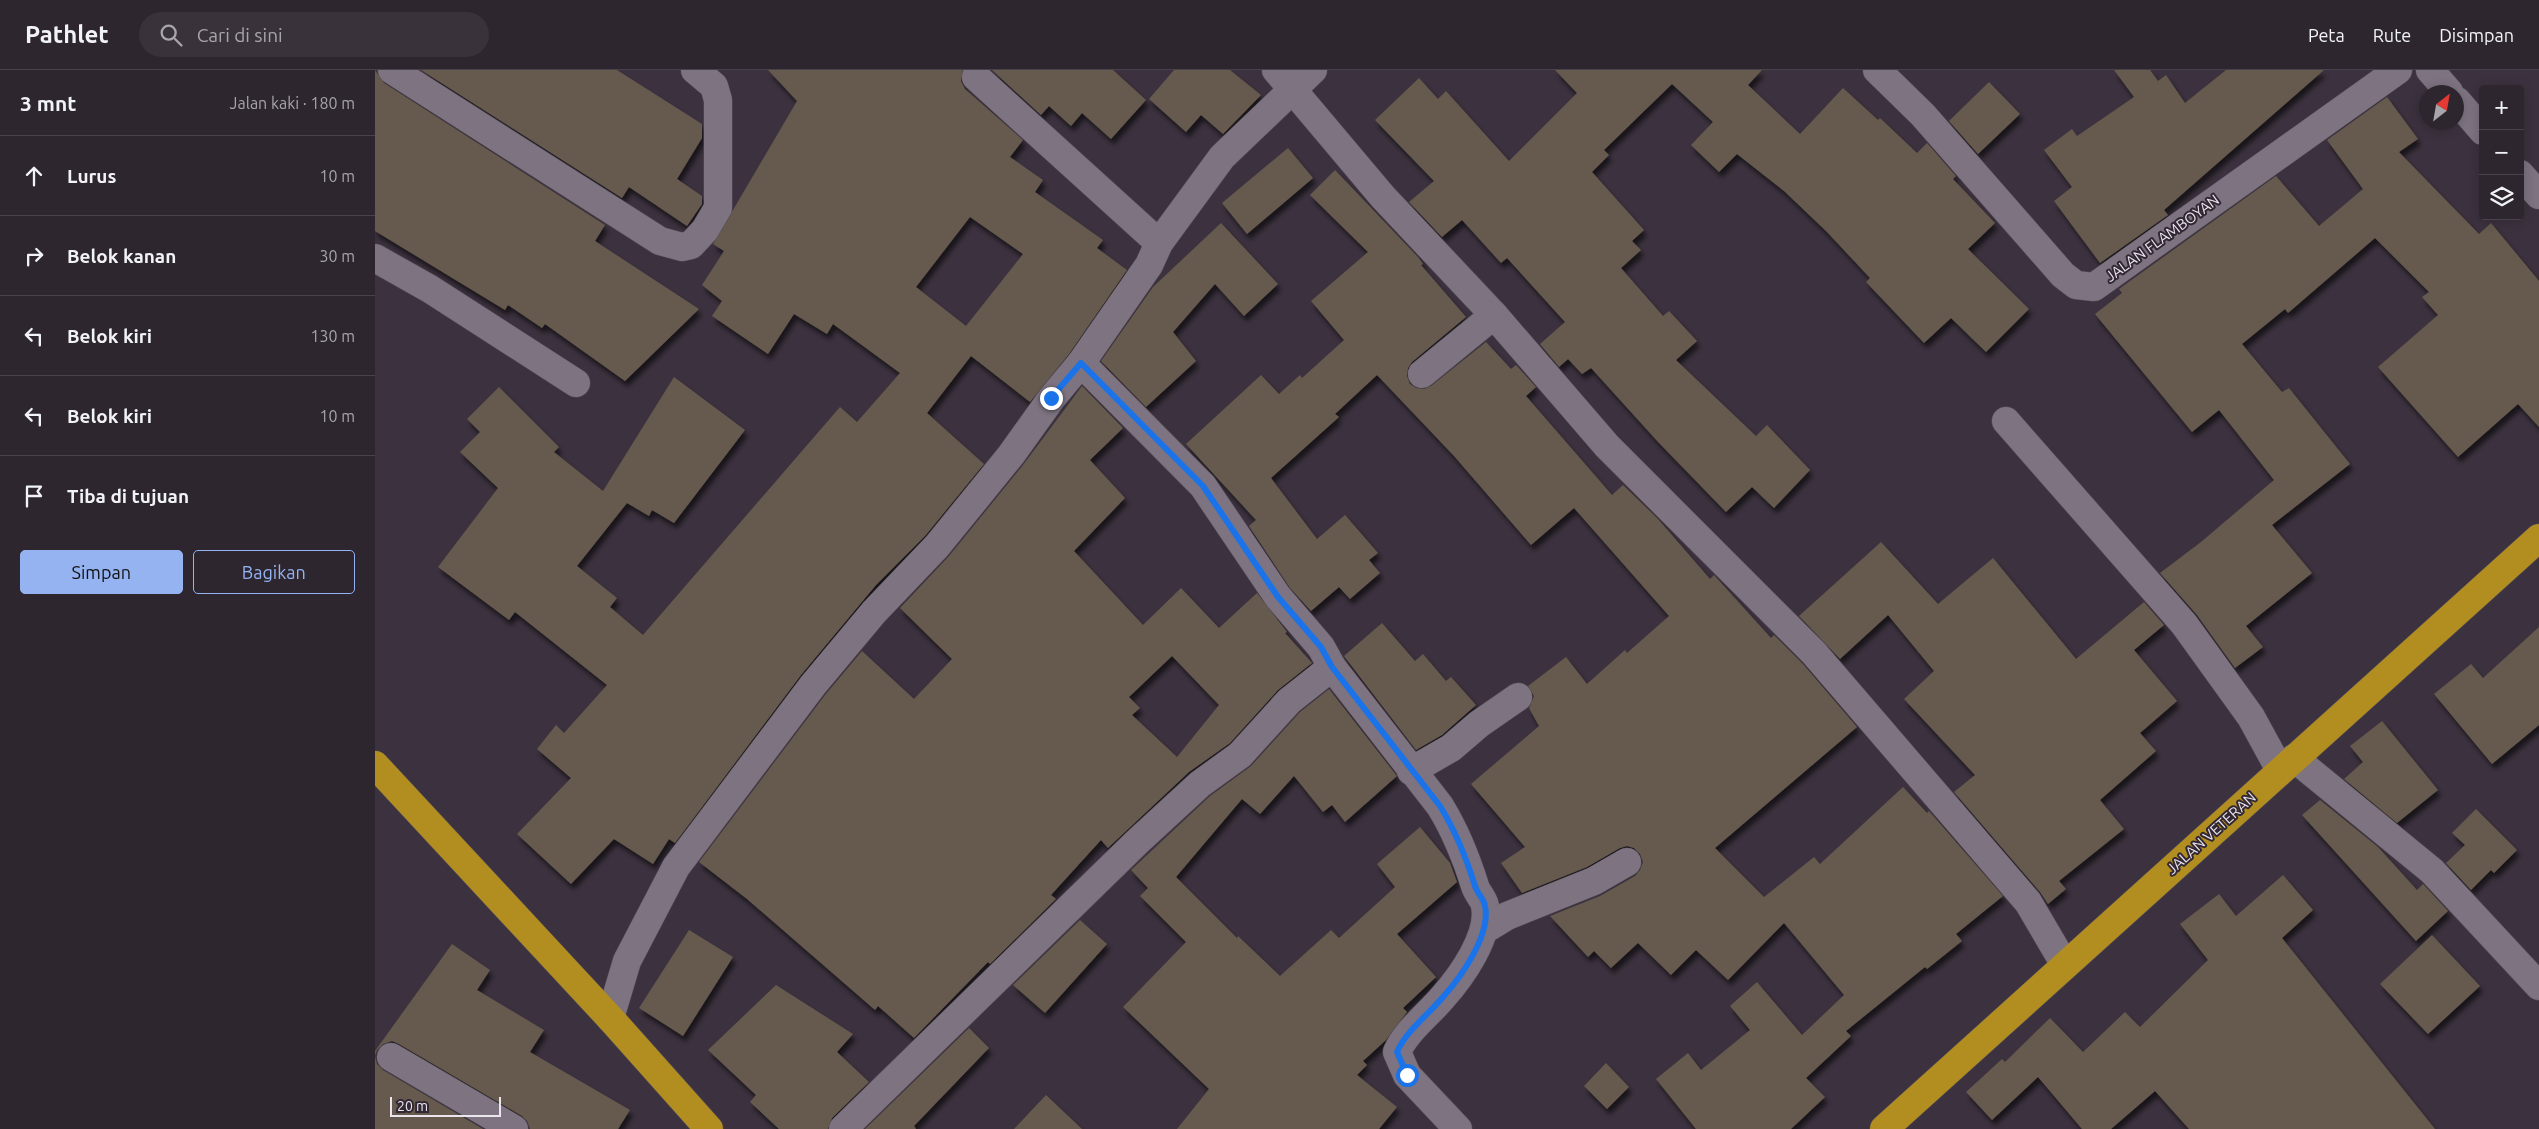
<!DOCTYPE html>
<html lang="id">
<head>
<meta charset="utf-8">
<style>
	:root { --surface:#2d262f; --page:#39323b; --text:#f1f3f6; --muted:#a7a5aa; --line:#48434b; --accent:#95b2f1 }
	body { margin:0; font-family:Ubuntu,sans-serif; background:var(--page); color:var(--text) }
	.controls { position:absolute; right:15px; top:15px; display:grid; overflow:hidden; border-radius:5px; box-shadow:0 2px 12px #0003 }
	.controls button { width:45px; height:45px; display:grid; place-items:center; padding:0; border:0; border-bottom:1px solid var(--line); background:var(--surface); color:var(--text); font:25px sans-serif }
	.compass { position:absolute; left:2044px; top:15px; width:45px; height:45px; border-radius:50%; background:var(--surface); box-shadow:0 2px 12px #0003; rotate:31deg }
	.scale { position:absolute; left:15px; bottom:12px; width:111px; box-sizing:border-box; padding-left:5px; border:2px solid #ebe5ed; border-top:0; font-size:14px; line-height:18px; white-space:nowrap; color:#ebe5ed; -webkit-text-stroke:4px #312834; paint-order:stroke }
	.stop { position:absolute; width:15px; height:15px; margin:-11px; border:4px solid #1a73e8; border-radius:50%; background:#fff }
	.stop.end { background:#1a73e8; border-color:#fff; box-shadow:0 1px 5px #0008 }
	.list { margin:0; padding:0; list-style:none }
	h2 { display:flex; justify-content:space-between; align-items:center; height:65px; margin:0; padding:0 20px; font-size:21px }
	h2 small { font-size:16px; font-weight:400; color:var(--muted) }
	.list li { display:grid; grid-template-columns:32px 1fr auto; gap:15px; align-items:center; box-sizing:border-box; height:80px; padding:0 20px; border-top:1px solid var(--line) }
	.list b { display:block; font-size:19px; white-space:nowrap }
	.list em { font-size:16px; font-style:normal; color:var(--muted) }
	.actions { display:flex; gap:10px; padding:15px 20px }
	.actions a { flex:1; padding:11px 0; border:1px solid var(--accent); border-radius:5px; text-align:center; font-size:18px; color:var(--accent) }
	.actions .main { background:var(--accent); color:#111 }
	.icon { flex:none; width:28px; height:28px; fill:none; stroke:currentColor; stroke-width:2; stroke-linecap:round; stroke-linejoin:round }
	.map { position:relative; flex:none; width:2164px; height:1059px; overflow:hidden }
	header { display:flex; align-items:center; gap:30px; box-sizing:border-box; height:70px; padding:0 25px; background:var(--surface); border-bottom:1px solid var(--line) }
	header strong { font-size:24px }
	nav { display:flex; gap:28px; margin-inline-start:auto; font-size:18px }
	.search { width:350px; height:45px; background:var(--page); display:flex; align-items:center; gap:12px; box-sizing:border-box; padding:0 18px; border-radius:28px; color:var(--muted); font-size:19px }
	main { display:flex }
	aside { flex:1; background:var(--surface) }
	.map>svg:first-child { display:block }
	.building { fill:#655a4d; fill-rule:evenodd; filter:url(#shadow) }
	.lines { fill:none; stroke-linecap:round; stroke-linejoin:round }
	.minor-casing { stroke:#564f59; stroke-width:29 }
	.highway-casing { stroke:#564f59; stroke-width:29 }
	.minor { stroke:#7d7381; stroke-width:28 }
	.highway { stroke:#b28d1f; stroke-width:28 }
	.route { stroke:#1a73e8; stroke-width:6 }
	.labels { text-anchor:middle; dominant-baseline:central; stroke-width:4; stroke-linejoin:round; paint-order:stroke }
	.street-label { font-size:15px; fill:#ebe5ed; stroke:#312834 }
</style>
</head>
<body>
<header>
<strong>Pathlet</strong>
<div class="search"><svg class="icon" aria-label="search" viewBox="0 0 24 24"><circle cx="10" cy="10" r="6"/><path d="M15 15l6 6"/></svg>Cari di sini</div>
<nav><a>Peta</a><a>Rute</a><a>Disimpan</a></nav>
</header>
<main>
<aside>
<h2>3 mnt<small>Jalan kaki · 180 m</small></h2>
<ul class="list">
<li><svg class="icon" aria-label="ahead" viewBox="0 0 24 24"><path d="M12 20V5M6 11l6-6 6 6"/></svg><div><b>Lurus</b></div><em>10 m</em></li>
<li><svg class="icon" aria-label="right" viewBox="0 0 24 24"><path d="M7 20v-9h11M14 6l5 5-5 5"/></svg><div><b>Belok kanan</b></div><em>30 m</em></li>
<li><svg class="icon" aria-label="left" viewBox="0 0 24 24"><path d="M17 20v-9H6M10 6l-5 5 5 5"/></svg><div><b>Belok kiri</b></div><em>130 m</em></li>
<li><svg class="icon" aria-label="left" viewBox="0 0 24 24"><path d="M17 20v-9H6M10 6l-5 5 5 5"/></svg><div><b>Belok kiri</b></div><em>10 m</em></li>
<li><svg class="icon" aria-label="arrive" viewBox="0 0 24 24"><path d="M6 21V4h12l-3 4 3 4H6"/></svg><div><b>Tiba di tujuan</b></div></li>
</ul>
<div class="actions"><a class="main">Simpan</a><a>Bagikan</a></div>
</aside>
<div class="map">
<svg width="2164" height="1059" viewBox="0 0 2164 1059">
	<defs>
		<filter id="shadow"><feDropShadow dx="3" dy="5.5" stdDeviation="2.5" flood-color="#0009"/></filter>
	</defs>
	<rect width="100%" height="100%" fill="#3c323f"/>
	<g class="building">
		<path d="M 0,0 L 9,13 L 230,155 L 220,171 L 324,239 L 250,311 L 170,254 L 167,258 L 133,235 L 130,240 L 0,161 Z"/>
		<path d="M 46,0 L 242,0 L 327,54 L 327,68 L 302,109 L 327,126 L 327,134 L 312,156 L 254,117 L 247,128 Z"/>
		<path d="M 393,0 L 588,0 L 586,11 L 590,19 L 648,70 L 635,87 L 668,110 L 660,122 L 728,170 L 722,178 L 752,200 L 694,284 L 655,332 L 596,286 L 552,343 L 609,394 L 550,466 L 501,515 L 426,605 L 300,773 L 294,769 L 278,794 L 239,769 L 196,814 L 142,764 L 196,708 L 162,679 L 181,655 L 189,663 L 232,615 L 140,542 L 134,550 L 63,497 L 123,418 L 85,382 L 105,362 L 92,349 L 124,317 L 184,377 L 179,382 L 228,421 L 299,307 L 370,360 L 299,453 L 277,440 L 274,446 L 252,433 L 202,496 L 242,528 L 235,537 L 268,565 L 465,337 L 482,352 L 525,303 L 458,254 L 452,264 L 419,244 L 393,284 L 337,246 L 347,231 L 327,215 L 349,181 L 338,174 L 422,31 ZM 595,147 L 648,184 L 591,256 L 541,217 Z"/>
		<path d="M 617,0 L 738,0 L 771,30 L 736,69 L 707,43 L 696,56 L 674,36 L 666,45 Z"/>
		<path d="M 799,0 L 855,0 L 886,25 L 848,64 L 826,45 L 811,62 L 774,29 Z"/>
		<path d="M 1180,0 L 1387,0 L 1373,15 L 1425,64 L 1468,18 L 1503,50 L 1505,48 L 1542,83 L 1552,73 L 1581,106 L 1578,109 L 1620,153 L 1593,179 L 1654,239 L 1611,282 L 1576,248 L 1549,273 L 1491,212 L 1495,208 L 1451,161 L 1409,121 L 1362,84 L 1344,102 L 1316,75 L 1338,52 L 1297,14 L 1229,80 L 1234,85 L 1217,102 L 1269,160 L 1257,171 L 1266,180 L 1246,198 L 1288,246 L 1294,241 L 1322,271 L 1301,290 L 1381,366 L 1392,355 L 1435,400 L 1399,438 L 1377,417 L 1351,442 L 1284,373 L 1216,298 L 1207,304 L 1193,289 L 1184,297 L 1165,274 L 1190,252 L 1132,188 L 1126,193 L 1087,150 L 1067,167 L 1034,132 L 1059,111 L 1000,50 L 1044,8 L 1063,29 L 1071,21 L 1134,91 L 1202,23 Z"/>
		<path d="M 1739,0 L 1775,0 L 1783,11 L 1791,5 L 1810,33 L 1851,0 L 1949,0 L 1789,140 L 1793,145 L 1725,193 L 1679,131 L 1697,117 L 1669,80 L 1697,59 L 1702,66 L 1759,27 Z"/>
		<path d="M 1614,12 L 1645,44 L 1603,84 L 1574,51 Z"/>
		<path d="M 2012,27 L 2043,69 L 2024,82 L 2104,164 L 2116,153 L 2164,211 L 2164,357 L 2143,334 L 2083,387 L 2003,297 L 2063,245 L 2047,227 L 2054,222 L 2000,168 L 1913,243 L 1910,239 L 1867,274 L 1907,322 L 1914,318 L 1975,394 L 1897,455 L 1937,503 L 1871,556 L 1888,577 L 1860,598 L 1822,545 L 1785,503 L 1826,472 L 1899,410 L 1844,340 L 1817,362 L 1720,244 L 1747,223 L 1744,219 L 1901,106 L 1944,156 L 1988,119 L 1952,70 Z"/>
		<path d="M 913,78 L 938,108 L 872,164 L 847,133 Z"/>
		<path d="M 960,100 L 1043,187 L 1048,194 L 1046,195 L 1091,247 L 1037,292 L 1033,298 L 1032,306 L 1035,314 L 1041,318 L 1049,319 L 1056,316 L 1111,272 L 1136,299 L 1141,295 L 1161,317 L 1151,326 L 1237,425 L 1248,415 L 1283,449 L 1335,509 L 1339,505 L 1396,568 L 1399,565 L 1428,594 L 1482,657 L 1340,778 L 1389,827 L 1439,787 L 1445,794 L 1528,717 L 1552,743 L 1554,741 L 1628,826 L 1581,864 L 1587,871 L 1552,899 L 1550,897 L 1471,961 L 1476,966 L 1431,1008 L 1450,1027 L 1416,1059 L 1321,1059 L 1281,1009 L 1313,983 L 1326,1000 L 1375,960 L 1355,936 L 1382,912 L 1427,965 L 1469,925 L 1409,853 L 1353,910 L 1321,880 L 1296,905 L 1263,873 L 1236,898 L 1219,881 L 1213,887 L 1175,846 L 1225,826 L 1260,806 L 1265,800 L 1268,792 L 1265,784 L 1259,778 L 1252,776 L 1245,778 L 1212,797 L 1147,823 L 1126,793 L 1150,777 L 1096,714 L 1164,656 L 1154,638 L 1159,626 L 1153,616 L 1191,587 L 1212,614 L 1250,580 L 1252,583 L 1294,546 L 1199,438 L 1156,475 L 1079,386 L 1002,305 L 960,344 L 964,347 L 896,408 L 942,469 L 970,445 L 1003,483 L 994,490 L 1005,503 L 975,529 L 964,517 L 936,541 L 915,518 L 874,456 L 881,450 L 811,374 L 886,305 L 904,324 L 925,305 L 927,308 L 969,270 L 936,231 L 993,182 L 935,125 Z"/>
		<path d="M 846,153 L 903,214 L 869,246 L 840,214 L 798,262 L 821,291 L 771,337 L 726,291 L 778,217 Z"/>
		<path d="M 707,316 L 748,358 L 715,390 L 750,428 L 699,481 L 768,555 L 806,518 L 844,558 L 882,523 L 912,562 L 910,563 L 937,593 L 903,620 L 855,673 L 814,702 L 733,778 L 726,770 L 676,825 L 681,829 L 615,894 L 613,892 L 539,968 L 503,936 L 500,940 L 372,829 L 324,792 L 450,625 L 487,581 L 539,629 L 577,589 L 525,538 L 574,486 L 648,395 ZM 797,586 L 844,635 L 802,687 L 757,645 L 765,638 L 754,627 Z"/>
		<path d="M 1506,472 L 1563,534 L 1618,488 L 1701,589 L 1769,532 L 1789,555 L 1759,580 L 1802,631 L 1765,663 L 1781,681 L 1725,730 L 1749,759 L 1684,811 L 1691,819 L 1673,834 L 1665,822 L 1579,722 L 1600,705 L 1529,629 L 1559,601 L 1513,545 L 1465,589 L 1424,546 Z"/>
		<path d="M 1007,553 L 1040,591 L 1048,584 L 1071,611 L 1076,607 L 1101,635 L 1067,665 L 1041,680 L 969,586 Z"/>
		<path d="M 2164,557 L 2164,655 L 2117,694 L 2059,624 L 2096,594 L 2108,608 Z"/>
		<path d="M 954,619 L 1022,706 L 970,752 L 957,735 L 948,742 L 919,706 L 885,744 L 867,729 L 801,807 L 862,868 L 863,866 L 905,906 L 956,860 L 964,868 L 1020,817 L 1002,794 L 1045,757 L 1075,793 L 1082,812 L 1022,864 L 1061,907 L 1028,938 L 1032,942 L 1011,970 L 988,991 L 992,995 L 982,1005 L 1022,1037 L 1004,1059 L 802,1059 L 834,1019 L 748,937 L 811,872 L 765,826 L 773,818 L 756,800 L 835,726 L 876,696 L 925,642 Z"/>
		<path d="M 2007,651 L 2063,720 L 2022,753 L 1969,709 L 1988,692 L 1975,676 Z"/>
		<path d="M 1945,730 L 2003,777 L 2042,820 L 2048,814 L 2073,841 L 2041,871 L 1927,745 Z"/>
		<path d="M 2101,739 L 2142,780 L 2119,803 L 2116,800 L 2096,820 L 2071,793 L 2090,775 L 2077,763 Z"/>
		<path d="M 1908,805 L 1938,840 L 1907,868 L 2060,1059 L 1814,1059 L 1780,1021 L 1736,1059 L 1707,1059 L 1663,1007 L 1617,1050 L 1591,1022 L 1627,989 L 1630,992 L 1675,948 L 1708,982 L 1750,942 L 1765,957 L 1833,890 L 1805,854 L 1844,824 L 1861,846 Z"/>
		<path d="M 705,850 L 732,874 L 670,943 L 638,915 Z"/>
		<path d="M 314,860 L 358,887 L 308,966 L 264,938 Z"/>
		<path d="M 2057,865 L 2105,916 L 2053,964 L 2005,914 Z"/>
		<path d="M 77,874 L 115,900 L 102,920 L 169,960 L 155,982 L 255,1040 L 243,1059 L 155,1059 L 152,1051 L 147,1046 L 24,974 L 17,971 L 8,974 L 2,980 L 0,986 L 2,994 L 8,1000 L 108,1059 L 0,1059 L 0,981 Z"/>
		<path d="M 401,915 L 478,964 L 462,982 L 494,1012 L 457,1048 L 453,1059 L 404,1059 L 375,1032 L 381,1025 L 333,980 Z"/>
		<path d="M 594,958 L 614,978 L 539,1056 L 541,1059 L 490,1059 Z"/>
		<path d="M 1231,993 L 1254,1017 L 1232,1039 L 1209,1016 Z"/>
		<path d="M 671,1025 L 707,1059 L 639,1059 Z"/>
	</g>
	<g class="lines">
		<g class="minor-casing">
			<g id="minor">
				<path d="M 17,0 L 285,171 L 307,177 L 316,175 L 330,160 L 343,138 L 343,30 L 339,16 L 320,0"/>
				<path d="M 901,0 L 1008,127 L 1119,245 L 1232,376 L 1439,583 L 1653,832 L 1690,895"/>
				<path d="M 1502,0 L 1548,45 L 1688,205 L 1701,215 L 1719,217 L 2023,0"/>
				<path d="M 2055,0 L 2074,22"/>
				<path d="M 601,7 L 784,173"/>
				<path d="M 2082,31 L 2108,61"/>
				<path d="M 2145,104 L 2164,125"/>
				<path d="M 0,188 L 55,219 L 201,313"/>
				<path d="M 706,293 L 828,416 L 903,527 L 946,577 L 957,597 L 1065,736 C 1081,762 1091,787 1100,816 C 1102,823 1109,829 1110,836 C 1116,865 1086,907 1068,927 C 1053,945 1031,961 1022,982 L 1032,1005 L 1083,1059"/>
				<path d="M 1047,304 L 1119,245"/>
				<path d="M 1631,351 L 1809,554 L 1876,647 L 1905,700"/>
				<path d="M 1919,688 L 2057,801 L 2164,916"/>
				<path d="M 1036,701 L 1076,678 L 1104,654 L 1143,627"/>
				<path d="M 1109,860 L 1132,846 L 1219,811 L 1252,792"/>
				<path d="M 235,948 L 252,891 L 301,797 L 438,615 L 499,542 L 562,476 L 636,385 L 676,329 L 706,293 L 774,195 L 784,173 L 847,87 L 938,0"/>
				<path d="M 16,987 L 139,1059"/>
				<path d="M 468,1059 L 762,772 L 825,714 L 865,685 L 914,631 L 957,597"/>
			</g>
		</g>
		<g class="highway-casing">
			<g id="highway">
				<path d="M 0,695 L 235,948 L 334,1059"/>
				<path d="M 1509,1059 L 2164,468"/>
			</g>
		</g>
		<use href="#minor" class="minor"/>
		<use href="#highway" class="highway"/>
	</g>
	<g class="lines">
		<path class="route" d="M 676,328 L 706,293 L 828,416 L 903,527 L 946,577 L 957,597 L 1065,736 C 1081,762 1091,787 1100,816 C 1102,823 1109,829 1110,836 C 1116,865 1086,907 1068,927 C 1053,945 1031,961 1022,982 L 1032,1005"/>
	</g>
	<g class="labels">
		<g class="street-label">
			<text transform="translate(1787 168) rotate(-36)">JALAN FLAMBOYAN</text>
			<text transform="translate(1836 763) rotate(-42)">JALAN VETERAN</text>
		</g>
	</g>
</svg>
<div class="controls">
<button>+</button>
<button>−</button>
<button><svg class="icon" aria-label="layers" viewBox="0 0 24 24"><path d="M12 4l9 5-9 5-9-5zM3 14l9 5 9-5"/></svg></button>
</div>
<svg class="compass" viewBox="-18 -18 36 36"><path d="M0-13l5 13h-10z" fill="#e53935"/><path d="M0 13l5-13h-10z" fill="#a7a5aa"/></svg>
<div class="scale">20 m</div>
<div class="stop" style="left:1032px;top:1005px"></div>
<div class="stop end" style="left:676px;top:328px"></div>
</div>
</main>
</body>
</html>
